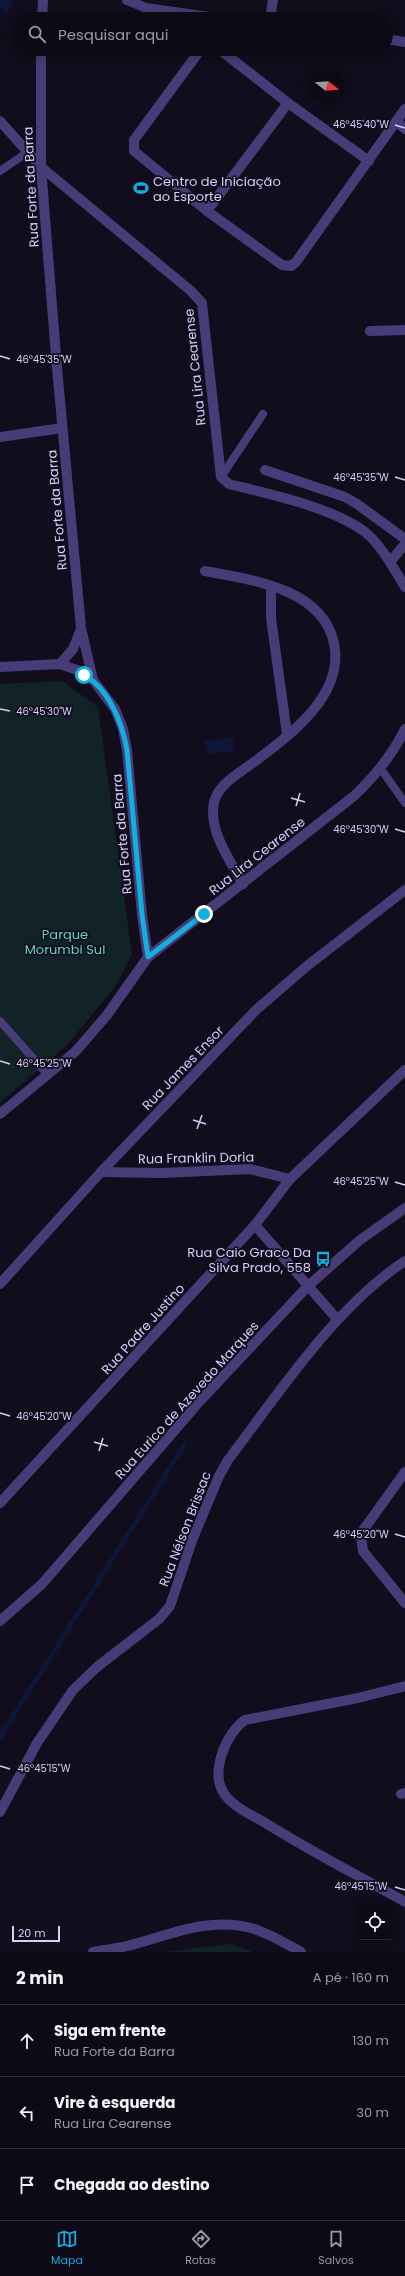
<!DOCTYPE html>
<html lang="pt">
<head>
<meta charset="utf-8">
<style>
	:root { --surface:#0e0a15; --page:#17131e; --text:#f1f3f6; --muted:#9b9aa0; --line:#2e2b34; --accent:#13afe0 }
	body { margin:0; font-family:Poppins,sans-serif; background:var(--page); color:var(--text) }
	.controls { position:absolute; right:12px; bottom:12px; display:grid; overflow:hidden; border-radius:4px; box-shadow:0 2px 10px #0003 }
	.controls button { width:36px; height:36px; display:grid; place-items:center; padding:0; border:0; border-bottom:1px solid var(--line); background:var(--surface); color:var(--text); font:20px sans-serif }
	.compass { position:absolute; left:309px; top:68px; width:36px; height:36px; border-radius:50%; background:var(--surface); box-shadow:0 2px 10px #0003; rotate:107deg }
	.scale { position:absolute; left:12px; bottom:10px; width:48px; box-sizing:border-box; padding-left:4px; border:2px solid #d8cdfb; border-top:0; font-size:11px; line-height:14px; white-space:nowrap; color:#d8cdfb; -webkit-text-stroke:3px #120d1c; paint-order:stroke }
	.stop { position:absolute; width:12px; height:12px; margin:-9px; border:3px solid #13afe0; border-radius:50%; background:#fff }
	.stop.end { background:#13afe0; border-color:#fff; box-shadow:0 1px 4px #0008 }
	.list { margin:0; padding:0; list-style:none }
	h2 { display:flex; justify-content:space-between; align-items:center; height:52px; margin:0; padding:0 16px; font-size:17px }
	h2 small { font-size:13px; font-weight:400; color:var(--muted) }
	.list li { display:grid; grid-template-columns:26px 1fr auto; gap:12px; align-items:center; box-sizing:border-box; height:72px; padding:0 16px; border-top:1px solid var(--line) }
	.list b { display:block; font-size:15px; white-space:nowrap }
	.list p { margin:0; font-size:13px; white-space:nowrap; color:var(--muted) }
	.list em { font-size:13px; font-style:normal; color:var(--muted) }
	.icon { flex:none; width:22px; height:22px; fill:none; stroke:currentColor; stroke-width:2; stroke-linecap:round; stroke-linejoin:round }
	.map { position:relative; flex:none; width:405px; height:1952px; overflow:hidden }
	.search { position:absolute; background:var(--surface); box-shadow:0 2px 10px #0003; left:12px; right:12px; top:12px; height:44px; display:flex; align-items:center; gap:10px; box-sizing:border-box; padding:0 14px; border-radius:22px; color:var(--muted); font-size:15px }
	.sheet { height:268px; background:var(--surface) }
	nav { display:flex; justify-content:space-around; align-items:center; box-sizing:border-box; height:56px; border-top:1px solid var(--line); background:var(--surface); font-size:11px; color:var(--muted) }
	nav a { display:grid; justify-items:center; gap:2px }
	nav .on { color:var(--accent) }
	.map>svg:first-child { display:block }
	.green { fill:#112326 }
	.water { fill:#0c1636 }
	.lines { fill:none; stroke-linecap:round; stroke-linejoin:round }
	.stream { stroke:#0c1636; stroke-width:5 }
	.service { stroke:#473c77; stroke-width:8 }
	.minor { stroke:#473c77; stroke-width:10 }
	.tertiary { stroke:#473c77; stroke-width:10 }
	.route { stroke:#13afe0; stroke-width:5 }
	.ticks { fill:none; stroke:#d8cdfb; stroke-width:1.5 }
	.labels { text-anchor:middle; dominant-baseline:central; stroke-width:3.5; stroke-linejoin:round; paint-order:stroke }
	.poi-label { font-size:13px; fill:#d8cdfb; stroke:#120d1c; text-anchor:start }
	.street-label { font-size:13px; fill:#d8cdfb; stroke:#120d1c }
	.park-label { font-size:13px; fill:#60d3c7; stroke:#120d1c }
	.ticks-label { font-size:10px; text-anchor:middle; fill:#d8cdfb; stroke:#120d1c; stroke-width:3.5; stroke-linejoin:round; paint-order:stroke }
</style>
</head>
<body>
<div class="map">
<svg width="405" height="1952" viewBox="0 0 405 1952">
	<rect width="100%" height="100%" fill="#120d1c"/>
	<g class="green">
		<path d="M 62,681 L 98,707 L 132,954 L 115,987 L 68,1044 L 0,1103 L 0,684 Z"/>
		<path d="M 230,1944 L 253,1952 L 163,1952 Z"/>
	</g>
	<g class="water">
		<path d="M 0,0 L 9,0 L 14,3 L 7,13 L 0,8 Z"/>
		<path d="M 233,738 L 235,751 L 207,754 L 205,740 Z"/>
	</g>
	<g class="lines">
		<path class="stream" d="M 0,1737 L 185,1444"/>
		<g class="service">
			<path d="M 0,171 L 28,152"/>
			<path d="M 221,477 L 263,414"/>
			<path d="M 381,769 L 405,803"/>
			<path d="M 0,1021 L 48,1075"/>
		</g>
		<g class="minor">
			<path d="M 42,19 L 43,0"/>
			<path d="M 270,19 L 273,0"/>
			<path d="M 41,49 L 41,167 L 57,368 L 81,628 L 93,680 L 115,709 L 123,729 L 127,750 L 142,915 L 148,957"/>
			<path d="M 201,49 L 134,140 L 134,151 L 207,211 L 282,265 L 291,266 L 296,262 L 405,109"/>
			<path d="M 219,49 L 288,103 L 369,161"/>
			<path d="M 0,121 L 41,167 L 191,291 L 202,303 L 221,477 L 229,484 C 269,494 332,507 365,532 C 382,546 394,569 405,587"/>
			<path d="M 397,122 L 405,129"/>
			<path d="M 207,211 L 288,103"/>
			<path d="M 370,331 L 405,330"/>
			<path d="M 0,437 L 62,428"/>
			<path d="M 265,470 L 345,497 L 357,504 L 405,539"/>
			<path d="M 390,562 L 405,544"/>
			<path d="M 205,571 C 252,580 322,588 334,643 C 345,695 290,735 254,762 C 240,773 219,783 214,802 C 208,831 230,860 243,884"/>
			<path d="M 271,586 L 271,618 L 287,734"/>
			<path d="M 60,664 L 73,649 L 81,629"/>
			<path d="M 0,667 L 60,664 L 77,670 L 93,680"/>
			<path d="M 0,1114 L 76,1051 L 107,1015 L 148,957 L 354,796 C 375,776 392,756 405,729"/>
			<path d="M 101,1172 L 161,1173 L 250,1169 L 290,1179"/>
			<path d="M 255,1225 L 337,1319"/>
			<path d="M 0,1284 L 101,1172 L 256,1010 L 307,966 L 405,890"/>
			<path d="M 405,1472 L 364,1529 L 361,1536 L 363,1551 L 405,1603"/>
			<path d="M 0,1503 L 255,1225 L 290,1179 L 405,1070"/>
			<path d="M 405,1686 L 358,1698 L 245,1720 C 226,1733 209,1773 225,1795 C 235,1808 254,1816 267,1824 C 312,1852 359,1876 405,1902"/>
			<path d="M 401,1794 L 405,1793"/>
			<path d="M 93,1952 C 103,1950 113,1949 123,1947 C 166,1937 206,1916 251,1928 C 269,1933 285,1943 301,1952"/>
		</g>
		<g class="tertiary">
			<path d="M 127,0 L 146,8 L 223,19"/>
			<path d="M 386,39 L 405,42"/>
			<path d="M 0,1621 L 42,1584 L 200,1401 L 308,1286 L 360,1240 L 405,1208"/>
			<path d="M 0,1812 L 37,1743 L 73,1690 L 97,1667 L 159,1619 L 170,1606 L 193,1538 L 219,1476 L 228,1460 C 279,1393 335,1307 405,1261"/>
		</g>
	</g>
	<g class="lines">
		<path class="route" d="M 84,675 C 109,689 122,722 127,750 L 142,915 L 148,957 L 204,914"/>
	</g>
	<path class="ticks" d="M 395,125 L 405,128M 0,356 L 10,359M 395,477 L 405,480M 0,709 L 10,711M 291,798 L 305,802M 296,806 L 300,793M 395,829 L 405,832M 0,1061 L 10,1064M 193,1120 L 206,1124M 197,1129 L 202,1115M 395,1182 L 405,1185M 0,1413 L 10,1416M 94,1442 L 108,1446M 99,1451 L 103,1438M 395,1534 L 405,1537M 0,1766 L 10,1769M 395,1887 L 405,1890"/>
	<defs>
		<g id="stadium-bare" transform="scale(1.2)"><path d="M0-5a6.5 5 0 1 0 0 10a6.5 5 0 1 0 0-10ZM-3.5-1.8h7v3.6h-7Z" fill="#13afe0" stroke="#120d1c" stroke-width="2.5" paint-order="stroke"/></g>
		<g id="bus-bare" transform="scale(1.2)"><path d="M-5-6H5V4H4V6H2V4H-2V6H-4V4H-5ZM-3.5-4V0h7V-4ZM-3.5 1.2v1.5H-2V1.2ZM2 1.2v1.5H3.5V1.2Z" fill="#13afe0" stroke="#120d1c" stroke-width="2.5" paint-order="stroke"/></g>
	</defs>
	<g fill-rule="evenodd">
		<use href="#stadium-bare" x="141" y="188"/>
		<use href="#bus-bare" x="323" y="1259"/>
	</g>
	<g class="labels">
		<g class="poi-label">
			<text x="153" y="181">Centro de Iniciação<tspan x="153" dy="15">ao Esporte</tspan></text>
			<text x="311" y="1252" text-anchor="end">Rua Caio Graco Da<tspan x="311" dy="15">Silva Prado, 558</tspan></text>
		</g>
		<g class="street-label">
			<text transform="translate(31 187) rotate(-93)">Rua Forte da Barra</text>
			<text transform="translate(195 367) rotate(-96)">Rua Lira Cearense</text>
			<text transform="translate(57 510) rotate(-95)">Rua Forte da Barra</text>
			<text transform="translate(122 834) rotate(-95)">Rua Forte da Barra</text>
			<text transform="translate(257 856) rotate(-38)">Rua Lira Cearense</text>
			<text transform="translate(183 1068) rotate(-46)">Rua James Ensor</text>
			<text transform="translate(196 1158) rotate(-1)">Rua Franklin Doria</text>
			<text transform="translate(143 1329) rotate(-48)">Rua Padre Justino</text>
			<text transform="translate(187 1400) rotate(-48)">Rua Eurico de Azevedo Marques</text>
			<text transform="translate(185 1529) rotate(-69)">Rua Nélson Brissac</text>
		</g>
		<g class="park-label">
			<text x="65" y="934">Parque<tspan x="65" dy="15">Morumbi Sul</tspan></text>
		</g>
	</g>
	<g class="ticks-label">
		<text x="361" y="128">46°45'40"W</text>
		<text x="44" y="363">46°45'35"W</text>
		<text x="361" y="481">46°45'35"W</text>
		<text x="44" y="715">46°45'30"W</text>
		<text x="361" y="833">46°45'30"W</text>
		<text x="44" y="1067">46°45'25"W</text>
		<text x="361" y="1185">46°45'25"W</text>
		<text x="44" y="1420">46°45'20"W</text>
		<text x="361" y="1538">46°45'20"W</text>
		<text x="44" y="1772">46°45'15"W</text>
		<text x="361" y="1890">46°45'15"W</text>
	</g>
</svg>
<div class="controls">
<button><svg class="icon" aria-label="locate" viewBox="0 0 24 24"><circle cx="12" cy="12" r="6"/><path d="M12 2v4M12 18v4M2 12h4M18 12h4"/></svg></button>
</div>
<svg class="compass" viewBox="-18 -18 36 36"><path d="M0-13l5 13h-10z" fill="#e53935"/><path d="M0 13l5-13h-10z" fill="#9b9aa0"/></svg>
<div class="scale">20 m</div>
<div class="stop" style="left:84px;top:675px"></div>
<div class="stop end" style="left:204px;top:914px"></div>
<div class="search"><svg class="icon" aria-label="search" viewBox="0 0 24 24"><circle cx="10" cy="10" r="6"/><path d="M15 15l6 6"/></svg>Pesquisar aqui</div>
</div>
<section class="sheet">
<h2>2 min<small>A pé · 160 m</small></h2>
<ul class="list">
<li><svg class="icon" aria-label="ahead" viewBox="0 0 24 24"><path d="M12 20V5M6 11l6-6 6 6"/></svg><div><b>Siga em frente</b><p>Rua Forte da Barra</p></div><em>130 m</em></li>
<li><svg class="icon" aria-label="left" viewBox="0 0 24 24"><path d="M17 20v-9H6M10 6l-5 5 5 5"/></svg><div><b>Vire à esquerda</b><p>Rua Lira Cearense</p></div><em>30 m</em></li>
<li><svg class="icon" aria-label="arrive" viewBox="0 0 24 24"><path d="M6 21V4h12l-3 4 3 4H6"/></svg><div><b>Chegada ao destino</b></div></li>
</ul>
</section>
<nav>
<a class="on"><svg class="icon" aria-label="map" viewBox="0 0 24 24"><path d="M3 6l6-2 6 2 6-2v14l-6 2-6-2-6 2zM9 4v14M15 6v14"/></svg>Mapa</a>
<a><svg class="icon" aria-label="directions" viewBox="0 0 24 24"><path d="M12 3l9 9-9 9-9-9zM9 14v-3h6M13 9l2 2-2 2"/></svg>Rotas</a>
<a><svg class="icon" aria-label="saved" viewBox="0 0 24 24"><path d="M7 4h10v16l-5-4-5 4z"/></svg>Salvos</a>
</nav>
</body>
</html>
